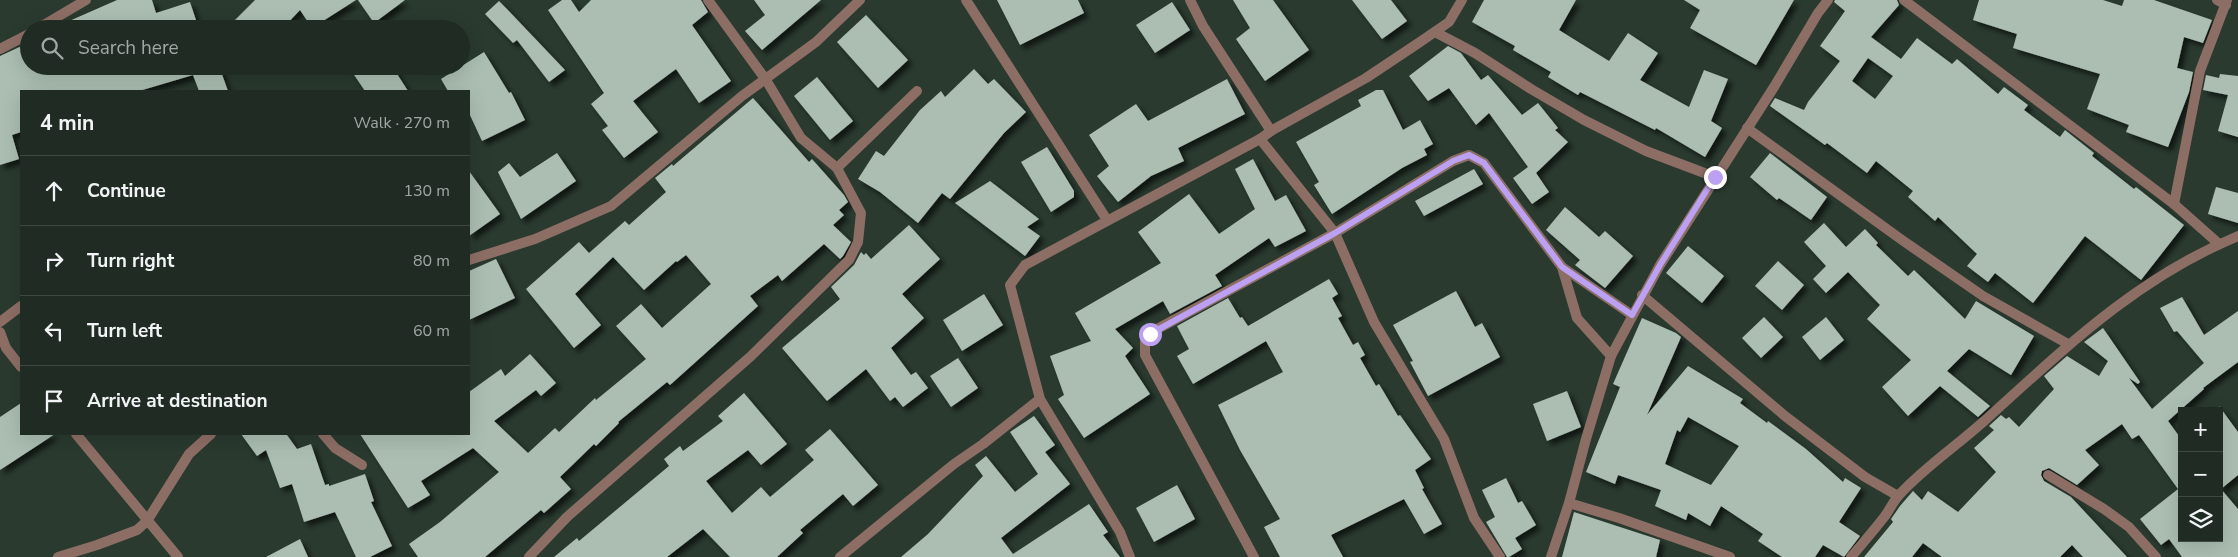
<!DOCTYPE html>
<html lang="en">
<head>
<meta charset="utf-8">
<style>
	:root { --surface:#202c23; --page:#28342b; --text:#f1f3f6; --muted:#a2a7a6; --line:#3d4841 }
	body { margin:0; font-family:"Nunito Sans",sans-serif; background:var(--page); color:var(--text) }
	.controls { position:absolute; right:15px; bottom:15px; display:grid; overflow:hidden; border-radius:0px; box-shadow:0 5px 20px #0002 }
	.controls button { width:45px; height:45px; display:grid; place-items:center; padding:0; border:0; border-bottom:1px solid var(--line); background:var(--surface); color:var(--text); font:25px sans-serif }
	.stop { position:absolute; width:15px; height:15px; margin:-11px; border:4px solid #bca0f2; border-radius:50%; background:#fff }
	.stop.end { background:#bca0f2; border-color:#fff; box-shadow:0 1px 5px #0008 }
	.list { margin:0; padding:0; list-style:none }
	h2 { display:flex; justify-content:space-between; align-items:center; height:65px; margin:0; padding:0 20px; font-size:21px }
	h2 small { font-size:16px; font-weight:400; color:var(--muted) }
	.list li { display:grid; grid-template-columns:32px 1fr auto; gap:15px; align-items:center; box-sizing:border-box; height:70px; padding:0 20px; border-top:1px solid var(--line) }
	.list b { display:block; font-size:19px; white-space:nowrap }
	.list em { font-size:16px; font-style:normal; color:var(--muted) }
	.icon { flex:none; width:28px; height:28px; fill:none; stroke:currentColor; stroke-width:2; stroke-linecap:round; stroke-linejoin:round }
	.map { position:relative; flex:none; width:2238px; height:557px; overflow:hidden }
	.search { position:absolute; background:var(--surface); box-shadow:0 5px 20px #0002; left:20px; top:20px; width:450px; height:55px; display:flex; align-items:center; gap:12px; box-sizing:border-box; padding:0 18px; border-radius:28px; color:var(--muted); font-size:19px }
	.panel { position:absolute; background:var(--surface); box-shadow:0 5px 20px #0002; left:20px; top:90px; width:450px; height:345px; border-radius:0px }
	.map>svg:first-child { display:block }
	.building { fill:#abbeb1; fill-rule:evenodd; filter:url(#shadow) }
	.lines { fill:none; stroke-linecap:round; stroke-linejoin:round }
	.street { stroke:#8d6e65; stroke-width:10 }
	.route { stroke:#bca0f2; stroke-width:6 }
</style>
</head>
<body>
<div class="map">
<svg width="2238" height="557" viewBox="0 0 2238 557">
	<defs>
		<filter id="shadow"><feDropShadow dx="4.5" dy="4.5" stdDeviation="2.5" flood-color="#0009"/></filter>
	</defs>
	<rect width="100%" height="100%" fill="#2a3a2f"/>
	<g class="building">
		<path d="M 117,0 L 152,0 L 156,13 L 190,2 L 199,29 L 51,29 Z"/>
		<path d="M 255,0 L 356,0 L 312,28 L 300,10 L 282,29 L 226,29 Z"/>
		<path d="M 358,0 L 405,0 L 374,23 Z"/>
		<path d="M 562,0 L 571,0 L 579,12 L 591,0 L 701,0 L 708,12 L 692,25 L 731,81 L 699,103 L 676,69 L 633,101 L 658,132 L 624,158 L 602,130 L 608,126 L 591,104 L 604,93 L 548,10 Z"/>
		<path d="M 754,0 L 821,0 L 762,50 L 745,31 L 765,15 Z"/>
		<path d="M 997,0 L 1078,0 L 1084,13 L 1020,45 Z"/>
		<path d="M 1233,0 L 1273,0 L 1309,50 L 1265,81 L 1236,39 L 1250,28 Z"/>
		<path d="M 1352,0 L 1391,0 L 1407,21 L 1382,39 Z"/>
		<path d="M 1484,0 L 1576,0 L 1559,30 L 1609,61 L 1628,33 L 1658,53 L 1640,80 L 1689,107 L 1704,70 L 1728,79 L 1711,121 L 1722,128 L 1705,157 L 1656,128 L 1655,130 L 1580,92 L 1578,95 L 1548,77 L 1551,72 L 1513,50 L 1515,46 L 1472,22 Z"/>
		<path d="M 1684,0 L 1794,0 L 1756,65 L 1690,28 L 1700,10 Z"/>
		<path d="M 1835,0 L 1897,0 L 1899,5 L 1871,37 L 1901,59 L 1917,38 L 1952,64 L 1957,59 L 1998,94 L 2004,87 L 2028,105 L 2024,110 L 2060,137 L 2065,130 L 2094,153 L 2092,156 L 2134,189 L 2136,187 L 2184,225 L 2141,280 L 2085,236 L 2033,303 L 1995,273 L 1988,282 L 1967,266 L 1977,254 L 1938,217 L 1935,221 L 1908,197 L 1913,191 L 1876,161 L 1867,173 L 1827,143 L 1825,145 L 1770,106 L 1775,98 L 1804,110 L 1808,102 L 1840,61 L 1820,46 L 1845,11 L 1834,2 ZM 1868,58 L 1893,76 L 1875,99 L 1852,81 Z"/>
		<path d="M 1979,0 L 2103,0 L 2122,6 L 2124,0 L 2154,0 L 2212,20 L 2203,43 L 2184,37 L 2177,68 L 2193,72 L 2189,92 L 2168,147 L 2126,132 L 2129,125 L 2087,109 L 2100,74 L 2013,48 L 2017,34 L 1973,20 Z"/>
		<path d="M 499,1 L 506,8 L 565,70 L 549,82 L 517,40 L 513,43 L 485,14 Z"/>
		<path d="M 1172,2 L 1190,30 L 1155,53 L 1136,25 Z"/>
		<path d="M 866,15 L 908,60 L 878,88 L 837,42 Z"/>
		<path d="M 26,44 L 29,50 L 29,66 L 219,66 L 228,91 L 199,91 L 193,75 L 139,91 L 21,91 L 21,132 L 12,135 L 19,159 L 0,165 L 0,56 Z"/>
		<path d="M 1448,46 L 1461,53 L 1481,80 L 1488,75 L 1522,115 L 1538,103 L 1558,128 L 1555,130 L 1568,142 L 1536,173 L 1549,192 L 1532,204 L 1513,178 L 1528,167 L 1489,113 L 1476,125 L 1449,88 L 1428,101 L 1409,76 Z"/>
		<path d="M 484,52 L 509,93 L 511,92 L 525,120 L 482,141 L 469,113 L 469,91 L 448,91 L 441,79 Z"/>
		<path d="M 348,66 L 392,66 L 408,91 L 365,91 Z"/>
		<path d="M 974,69 L 988,84 L 994,79 L 1026,112 L 1004,133 L 950,199 L 942,193 L 918,223 L 880,192 L 858,179 L 876,151 L 884,156 L 920,110 L 941,91 L 945,97 Z"/>
		<path d="M 2220,74 L 2238,76 L 2238,137 L 2218,131 L 2228,95 L 2203,90 L 2206,75 L 2219,78 Z"/>
		<path d="M 817,77 L 853,121 L 830,140 L 794,96 Z"/>
		<path d="M 1227,79 L 1245,114 L 1178,148 L 1184,161 L 1151,176 L 1118,202 L 1097,176 L 1109,166 L 1089,135 L 1136,104 L 1148,121 Z"/>
		<path d="M 1376,90 L 1383,90 L 1403,130 L 1420,120 L 1433,144 L 1424,149 L 1427,155 L 1402,168 L 1332,214 L 1314,185 L 1319,182 L 1296,142 L 1361,106 L 1358,100 Z"/>
		<path d="M 753,98 L 809,162 L 812,159 L 844,195 L 848,202 L 839,210 L 844,215 L 833,225 L 851,242 L 843,256 L 840,259 L 824,244 L 782,281 L 778,275 L 750,296 L 758,306 L 670,385 L 667,382 L 618,422 L 619,423 L 596,446 L 594,444 L 560,477 L 571,489 L 544,513 L 541,510 L 485,557 L 418,557 L 409,544 L 440,522 L 499,472 L 473,448 L 421,481 L 430,495 L 408,508 L 360,434 L 469,434 L 469,392 L 501,369 L 505,376 L 530,354 L 556,383 L 541,396 L 536,390 L 494,421 L 528,453 L 555,428 L 559,432 L 595,398 L 596,400 L 646,359 L 616,326 L 641,304 L 662,328 L 711,284 L 686,255 L 677,262 L 676,261 L 644,290 L 613,257 L 575,294 L 601,325 L 574,348 L 526,289 L 579,242 L 589,253 L 625,221 L 629,225 L 666,192 L 655,178 L 672,164 L 673,166 Z"/>
		<path d="M 1047,147 L 1074,191 L 1074,197 L 1051,212 L 1021,162 Z"/>
		<path d="M 557,153 L 576,181 L 521,219 L 498,172 L 509,163 L 520,177 Z"/>
		<path d="M 1770,153 L 1827,197 L 1811,220 L 1779,198 L 1777,200 L 1750,177 Z"/>
		<path d="M 1253,159 L 1275,201 L 1286,195 L 1306,231 L 1275,247 L 1269,238 L 1215,275 L 1222,286 L 1170,314 L 1163,301 L 1115,329 L 1133,348 L 1125,356 L 1150,394 L 1084,438 L 1058,399 L 1064,395 L 1050,356 L 1091,341 L 1075,313 L 1161,263 L 1138,232 L 1189,194 L 1219,234 L 1255,209 L 1235,169 Z"/>
		<path d="M 1474,169 L 1483,184 L 1424,216 L 1415,201 Z"/>
		<path d="M 469,171 L 500,214 L 469,236 Z"/>
		<path d="M 990,181 L 1039,219 L 1027,227 L 1040,236 L 1025,256 L 955,203 Z"/>
		<path d="M 2216,187 L 2238,193 L 2238,223 L 2208,214 Z"/>
		<path d="M 1565,207 L 1599,237 L 1605,231 L 1633,256 L 1605,288 L 1575,265 L 1580,260 L 1546,230 Z"/>
		<path d="M 1824,223 L 1846,247 L 1865,229 L 1878,243 L 1876,245 L 1908,276 L 1914,270 L 1965,319 L 1976,301 L 2034,336 L 2011,375 L 1969,349 L 1947,371 L 1990,406 L 1978,417 L 1940,386 L 1908,416 L 1882,387 L 1911,360 L 1867,319 L 1880,305 L 1848,272 L 1826,293 L 1813,279 L 1826,266 L 1804,242 Z"/>
		<path d="M 909,225 L 940,259 L 902,294 L 924,318 L 891,348 L 911,375 L 916,372 L 928,388 L 903,407 L 895,397 L 890,401 L 866,369 L 827,401 L 782,348 L 840,299 L 831,287 L 854,265 L 861,252 L 864,255 L 866,253 L 871,259 Z"/>
		<path d="M 1688,246 L 1724,276 L 1702,303 L 1666,273 Z"/>
		<path d="M 496,259 L 515,298 L 469,320 L 469,271 Z"/>
		<path d="M 1778,261 L 1804,285 L 1782,310 L 1755,286 Z"/>
		<path d="M 1329,279 L 1338,294 L 1332,298 L 1342,316 L 1338,318 L 1353,345 L 1358,342 L 1365,355 L 1360,358 L 1376,386 L 1379,384 L 1398,416 L 1400,415 L 1431,459 L 1415,470 L 1424,488 L 1422,489 L 1442,524 L 1424,534 L 1404,499 L 1331,535 L 1343,557 L 1280,557 L 1264,527 L 1280,519 L 1240,450 L 1218,405 L 1283,372 L 1266,341 L 1193,384 L 1177,356 L 1189,349 L 1177,326 L 1228,298 L 1240,318 L 1242,317 L 1248,326 Z"/>
		<path d="M 1456,291 L 1475,327 L 1482,323 L 1500,357 L 1428,396 L 1410,362 L 1413,361 L 1393,325 Z"/>
		<path d="M 984,294 L 1003,325 L 962,351 L 943,320 Z"/>
		<path d="M 2182,297 L 2204,335 L 2238,311 L 2238,362 L 2203,388 L 2204,389 L 2168,421 L 2182,440 L 2182,538 L 2219,538 L 2219,406 L 2238,432 L 2238,475 L 2221,489 L 2238,509 L 2238,557 L 2182,557 L 2169,539 L 2161,545 L 2140,519 L 2178,489 L 2139,435 L 2132,439 L 2122,424 L 2085,450 L 2099,465 L 2077,485 L 2049,468 L 2042,471 L 2041,475 L 2044,481 L 2071,497 L 2127,557 L 2083,557 L 2072,545 L 2060,557 L 1942,557 L 1923,543 L 1912,557 L 1864,557 L 1893,522 L 1891,519 L 1900,506 L 1913,491 L 1922,500 L 1928,491 L 1958,512 L 1996,472 L 1974,448 L 1994,430 L 1989,426 L 2001,415 L 2006,419 L 2009,417 L 2019,427 L 2054,389 L 2044,376 L 2067,356 L 2099,376 L 2108,361 L 2084,342 L 2103,328 L 2140,382 L 2138,384 L 2129,378 L 2152,409 L 2204,363 L 2177,331 L 2174,332 L 2160,308 Z"/>
		<path d="M 1764,317 L 1783,337 L 1761,358 L 1742,338 Z"/>
		<path d="M 1826,317 L 1844,340 L 1820,360 L 1802,337 Z"/>
		<path d="M 1642,318 L 1676,333 L 1681,337 L 1647,415 L 1688,366 L 1743,399 L 1740,403 L 1767,423 L 1768,421 L 1806,449 L 1843,482 L 1845,478 L 1861,488 L 1839,522 L 1860,536 L 1844,557 L 1823,545 L 1815,557 L 1782,557 L 1758,541 L 1763,534 L 1721,506 L 1710,526 L 1688,513 L 1686,520 L 1655,506 L 1661,490 L 1618,475 L 1615,484 L 1586,472 L 1620,387 L 1613,384 ZM 1688,417 L 1739,446 L 1711,485 L 1665,464 L 1677,430 L 1680,432 Z"/>
		<path d="M 958,358 L 978,388 L 951,407 L 930,376 Z"/>
		<path d="M 1567,391 L 1581,427 L 1547,441 L 1533,404 Z"/>
		<path d="M 744,393 L 787,444 L 761,465 L 748,450 L 706,481 L 732,513 L 761,487 L 770,497 L 814,460 L 805,450 L 830,429 L 878,485 L 853,506 L 843,494 L 800,530 L 803,533 L 777,557 L 730,557 L 703,529 L 667,557 L 554,557 L 577,538 L 579,541 L 669,466 L 664,459 L 680,446 L 683,451 L 723,421 L 718,416 Z"/>
		<path d="M 21,403 L 21,434 L 55,434 L 0,470 L 0,417 Z"/>
		<path d="M 1034,416 L 1055,445 L 1045,452 L 1070,484 L 1001,538 L 1013,554 L 1089,504 L 1108,532 L 1103,535 L 1120,557 L 901,557 L 928,534 L 983,476 L 975,465 L 986,456 L 1015,492 L 1038,474 L 1010,432 Z"/>
		<path d="M 241,434 L 288,434 L 287,435 L 297,449 L 311,444 L 325,485 L 329,484 L 329,486 L 365,474 L 374,501 L 371,502 L 392,546 L 370,557 L 356,557 L 335,512 L 304,522 L 292,484 L 280,488 L 266,450 L 257,456 Z"/>
		<path d="M 1506,478 L 1518,503 L 1522,501 L 1536,525 L 1515,538 L 1522,549 L 1509,557 L 1507,557 L 1486,522 L 1495,517 L 1482,490 Z"/>
		<path d="M 1177,485 L 1195,519 L 1154,542 L 1136,508 Z"/>
		<path d="M 1574,512 L 1660,540 L 1656,557 L 1562,557 Z"/>
		<path d="M 300,539 L 308,557 L 266,557 Z"/>
	</g>
	<g class="lines">
		<g class="street">
			<path d="M 966,0 L 1107,220"/>
			<path d="M 1190,0 L 1203,26 L 1271,131"/>
			<path d="M 1904,0 L 2174,204 L 2219,244"/>
			<path d="M 2217,0 L 2226,5"/>
			<path d="M 37,29 L 86,0"/>
			<path d="M 1435,32 L 1475,53 L 1531,89 L 1584,120 L 1646,151 L 1715,177"/>
			<path d="M 0,49 L 29,34"/>
			<path d="M 1747,128 L 1902,240 L 1983,296 L 2068,344"/>
			<path d="M 1260,139 L 1335,233 L 1374,322 L 1444,439 L 1474,518 L 1500,557"/>
			<path d="M 837,168 L 917,91"/>
			<path d="M 2174,204 L 2200,71 L 2227,0"/>
			<path d="M 469,260 L 535,239 L 611,206 L 742,96 L 816,42 L 860,0"/>
			<path d="M 1562,267 L 1632,315"/>
			<path d="M 1642,295 L 1785,416 L 1865,477 L 1898,496"/>
			<path d="M 0,322 L 21,306"/>
			<path d="M 0,332 L 6,348 L 21,367"/>
			<path d="M 76,434 L 178,557"/>
			<path d="M 323,434 L 335,448 L 362,465"/>
			<path d="M 2048,475 L 2104,509 L 2129,527 L 2156,557"/>
			<path d="M 1569,503 L 1619,518 L 1730,557"/>
			<path d="M 58,557 L 97,545 L 137,530 L 147,521 L 189,454 L 211,434"/>
			<path d="M 529,557 L 567,517 L 750,357 L 849,260 L 858,242 L 861,213 L 837,168 L 801,138 L 766,80 L 708,0"/>
			<path d="M 840,557 L 954,464 L 983,444 L 1040,399"/>
			<path d="M 1130,557 L 1120,532 L 1040,399 L 1010,285 L 1025,265 L 1260,139 L 1271,131 L 1366,78 L 1420,42 L 1449,22 L 1462,0"/>
			<path d="M 1254,557 L 1145,355 L 1145,340 L 1148,334 L 1335,233 L 1453,161 L 1469,155 L 1484,163 L 1562,267 L 1577,318 L 1611,356"/>
			<path d="M 1551,557 L 1569,503 L 1586,439 L 1611,356 L 1660,265 L 1774,87 L 1818,13 L 1828,0"/>
			<path d="M 1851,557 C 1863,543 1874,530 1885,516 C 1890,509 1894,500 1900,494 C 1925,467 1955,447 1983,422 C 2063,350 2136,278 2238,236"/>
		</g>
	</g>
	<g class="lines">
		<path class="route" d="M 1150,334 L 1335,233 L 1453,161 L 1469,155 L 1484,163 L 1562,267 L 1632,315 L 1660,265 L 1715,177"/>
	</g>
</svg>
<div class="controls">
<button>+</button>
<button>−</button>
<button><svg class="icon" aria-label="layers" viewBox="0 0 24 24"><path d="M12 4l9 5-9 5-9-5zM3 14l9 5 9-5"/></svg></button>
</div>
<div class="stop" style="left:1150px;top:334px"></div>
<div class="stop end" style="left:1715px;top:177px"></div>
<div class="search"><svg class="icon" aria-label="search" viewBox="0 0 24 24"><circle cx="10" cy="10" r="6"/><path d="M15 15l6 6"/></svg>Search here</div>
<section class="panel">
<h2>4 min<small>Walk · 270 m</small></h2>
<ul class="list">
<li><svg class="icon" aria-label="ahead" viewBox="0 0 24 24"><path d="M12 20V5M6 11l6-6 6 6"/></svg><div><b>Continue</b></div><em>130 m</em></li>
<li><svg class="icon" aria-label="right" viewBox="0 0 24 24"><path d="M7 20v-9h11M14 6l5 5-5 5"/></svg><div><b>Turn right</b></div><em>80 m</em></li>
<li><svg class="icon" aria-label="left" viewBox="0 0 24 24"><path d="M17 20v-9H6M10 6l-5 5 5 5"/></svg><div><b>Turn left</b></div><em>60 m</em></li>
<li><svg class="icon" aria-label="arrive" viewBox="0 0 24 24"><path d="M6 21V4h12l-3 4 3 4H6"/></svg><div><b>Arrive at destination</b></div></li>
</ul>
</section>
</div>
</body>
</html>
